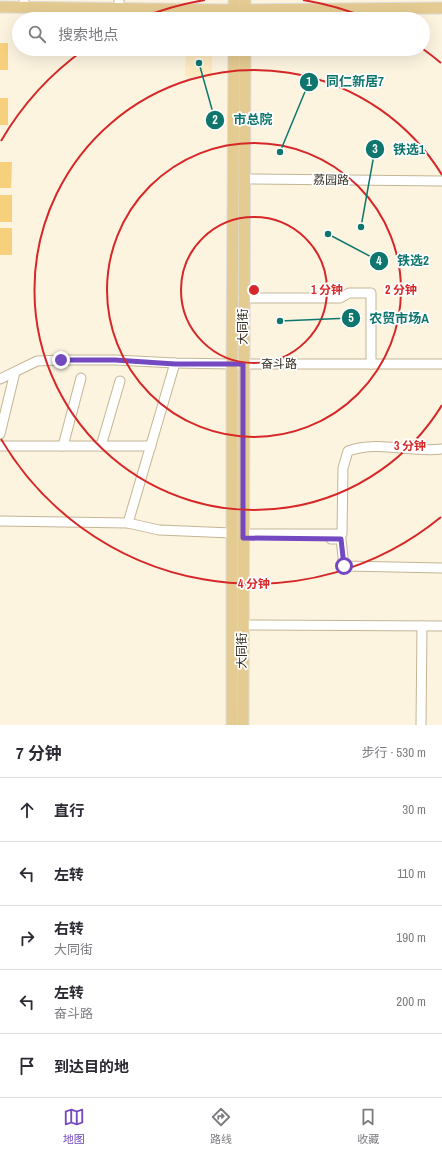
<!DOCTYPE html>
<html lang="zh">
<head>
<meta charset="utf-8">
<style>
	:root { --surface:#fff; --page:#f2f2f3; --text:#2b2b33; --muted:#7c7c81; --line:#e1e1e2; --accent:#7348c1 }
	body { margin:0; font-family:"Archivo Narrow","Noto Sans SC",sans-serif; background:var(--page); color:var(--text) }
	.stop { position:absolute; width:12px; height:12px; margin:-9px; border:3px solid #7348c1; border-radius:50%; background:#fff }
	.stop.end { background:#7348c1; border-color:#fff; box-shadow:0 1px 4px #0008 }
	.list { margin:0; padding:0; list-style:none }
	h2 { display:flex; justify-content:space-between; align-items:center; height:52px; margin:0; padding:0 16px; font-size:17px }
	h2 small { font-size:13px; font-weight:400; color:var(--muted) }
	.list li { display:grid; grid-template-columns:26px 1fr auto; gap:12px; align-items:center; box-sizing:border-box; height:64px; padding:0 16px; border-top:1px solid var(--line) }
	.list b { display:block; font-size:15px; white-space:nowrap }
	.list p { margin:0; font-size:13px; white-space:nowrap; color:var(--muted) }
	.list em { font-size:13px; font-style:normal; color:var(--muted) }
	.icon { flex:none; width:22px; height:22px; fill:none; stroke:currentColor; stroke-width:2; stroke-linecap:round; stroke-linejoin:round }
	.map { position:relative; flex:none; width:442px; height:725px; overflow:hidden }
	.search { position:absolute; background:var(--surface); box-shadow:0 4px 16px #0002; left:12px; right:12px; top:12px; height:44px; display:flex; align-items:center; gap:10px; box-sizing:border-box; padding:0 14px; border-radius:22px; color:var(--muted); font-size:15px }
	.sheet { height:372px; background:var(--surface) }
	nav { display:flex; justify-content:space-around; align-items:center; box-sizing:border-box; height:56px; border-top:1px solid var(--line); background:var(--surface); font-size:11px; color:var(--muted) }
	nav a { display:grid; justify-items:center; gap:2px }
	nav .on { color:var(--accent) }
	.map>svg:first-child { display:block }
	.built { fill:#feebc2 }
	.pitch { fill:#f6d07d }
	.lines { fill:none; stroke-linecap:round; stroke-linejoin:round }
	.minor-casing { stroke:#c4b594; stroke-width:11 }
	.major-casing { stroke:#dedddb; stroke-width:13 }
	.minor { stroke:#fff; stroke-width:9 }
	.major { stroke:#e4cb92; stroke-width:11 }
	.route { stroke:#7348c1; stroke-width:5 }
	.ring { fill:none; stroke:#d62828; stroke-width:2 }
	.labels { text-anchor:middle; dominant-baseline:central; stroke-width:3.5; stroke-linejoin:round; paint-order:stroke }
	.street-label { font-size:12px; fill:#332d20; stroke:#fff }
	.centre { fill:#d62828; stroke:#fff; stroke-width:2 }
	.ring-label { font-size:12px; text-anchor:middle; font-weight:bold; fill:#d62828; stroke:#fff; stroke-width:3.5; stroke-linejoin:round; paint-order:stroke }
	.leader { fill:none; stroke:#0f766e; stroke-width:1.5 }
	.callout-dot { fill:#0f766e; stroke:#fff; stroke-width:1.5 }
	.mark-label { font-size:12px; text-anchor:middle; font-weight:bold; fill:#fff }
	.callout-label { font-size:13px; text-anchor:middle; font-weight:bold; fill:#0f766e; stroke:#fff; stroke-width:3.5; stroke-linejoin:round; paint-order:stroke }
</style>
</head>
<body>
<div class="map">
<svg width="442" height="725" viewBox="0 0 442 725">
	<rect width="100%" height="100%" fill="#fdf4e0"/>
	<path class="built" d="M 186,49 L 212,49 L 212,78 L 185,77 Z"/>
	<g class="pitch">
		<rect x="0" y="43" width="8" height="27"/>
		<rect x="0" y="98" width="8" height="27"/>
		<path d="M 0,162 L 12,162 L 11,188 L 0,188 Z"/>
		<rect x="0" y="195" width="12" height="27"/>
		<rect x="0" y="228" width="12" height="27"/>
	</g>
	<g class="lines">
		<g class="minor-casing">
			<g id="minor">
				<path d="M 119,0 L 119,2"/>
				<path d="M 24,2 L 24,0"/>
				<path d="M 244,179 L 442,181"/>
				<path d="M 243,298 L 340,298 L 349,293 L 371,293 L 371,364"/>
				<path d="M 0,379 L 37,361 L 61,360 L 115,360 L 175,363 L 232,364 L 442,364"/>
				<path d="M 0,434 L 15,372"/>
				<path d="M 0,446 L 151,446"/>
				<path d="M 63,446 L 81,378"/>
				<path d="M 101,446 L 120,381"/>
				<path d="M 0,521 L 128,523 L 159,530 L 232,533"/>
				<path d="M 128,523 L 175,363"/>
				<path d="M 243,534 L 342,534 L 343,468 L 348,451 C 379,440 410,453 442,449"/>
				<path d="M 331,539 L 341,539 L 344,566 L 442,568"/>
				<path d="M 242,625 L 442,626"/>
				<path d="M 421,725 L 422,626"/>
			</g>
		</g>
		<g class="major-casing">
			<g id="major">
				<path d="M 234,0 L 234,19"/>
				<path d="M 245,0 L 245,19"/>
				<path d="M 0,7 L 235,10 L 442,8"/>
				<path d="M 232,725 L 232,364 L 234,49"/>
				<path d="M 243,725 L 245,49"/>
			</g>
		</g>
		<use href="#minor" class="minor"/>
		<use href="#major" class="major"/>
	</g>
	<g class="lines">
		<path class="route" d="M 61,360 L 115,360 L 175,364 L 243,364 L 243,538 L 341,539 L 344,566"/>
	</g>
	<g class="ring">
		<circle cx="254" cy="290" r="73"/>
		<circle cx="254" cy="290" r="147"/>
		<path d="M442 405A220 220 0 1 1 442 175"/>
		<path d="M441 517A294 294 0 0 1 1 439M1 141A294 294 0 0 1 85 49M141 18A294 294 0 0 1 205 0M303 0A294 294 0 0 1 367 18M423 49A294 294 0 0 1 441 63"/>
	</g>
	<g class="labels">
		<g class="street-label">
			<text transform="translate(331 180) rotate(1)">荔园路</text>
			<text transform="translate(243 327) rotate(-90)">大同街</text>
			<text x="279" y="364">奋斗路</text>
			<text transform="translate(242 651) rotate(-90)">大同街</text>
		</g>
	</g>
	<circle cx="254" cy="290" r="6" class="centre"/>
	<g class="ring-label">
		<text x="327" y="294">1 分钟</text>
		<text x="401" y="294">2 分钟</text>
		<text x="410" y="450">3 分钟</text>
		<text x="254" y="588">4 分钟</text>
	</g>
	<path class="leader" d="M280 152L309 82M199 63L215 120M361 227L375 149M328 234L379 261M280 321L351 318"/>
	<g class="callout-dot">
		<circle cx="280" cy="152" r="4"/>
		<circle cx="199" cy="63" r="4"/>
		<circle cx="361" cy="227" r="4"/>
		<circle cx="328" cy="234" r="4"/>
		<circle cx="280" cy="321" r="4"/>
		<circle cx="309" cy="82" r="10"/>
		<circle cx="215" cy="120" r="10"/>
		<circle cx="375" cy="149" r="10"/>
		<circle cx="379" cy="261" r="10"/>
		<circle cx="351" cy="318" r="10"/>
	</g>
	<g class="mark-label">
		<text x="309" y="86">1</text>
		<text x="215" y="124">2</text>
		<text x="375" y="153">3</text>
		<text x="379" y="265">4</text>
		<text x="351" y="322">5</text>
	</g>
	<g class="callout-label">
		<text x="355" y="86">同仁新居7</text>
		<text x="253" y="124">市总院</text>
		<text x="409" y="154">铁选1</text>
		<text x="413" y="265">铁选2</text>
		<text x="399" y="323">农贸市场A</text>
	</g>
</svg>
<div class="stop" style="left:344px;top:566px"></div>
<div class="stop end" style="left:61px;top:360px"></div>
<div class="search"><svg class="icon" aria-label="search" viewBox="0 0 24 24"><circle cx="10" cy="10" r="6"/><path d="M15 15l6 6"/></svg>搜索地点</div>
</div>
<section class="sheet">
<h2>7 分钟<small>步行 · 530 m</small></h2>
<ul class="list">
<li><svg class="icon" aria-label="ahead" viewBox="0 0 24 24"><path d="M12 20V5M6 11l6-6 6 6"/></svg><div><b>直行</b></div><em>30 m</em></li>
<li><svg class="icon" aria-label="left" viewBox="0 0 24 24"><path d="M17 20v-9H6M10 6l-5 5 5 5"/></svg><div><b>左转</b></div><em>110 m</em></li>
<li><svg class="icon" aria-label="right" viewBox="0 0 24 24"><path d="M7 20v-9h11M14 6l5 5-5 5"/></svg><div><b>右转</b><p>大同街</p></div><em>190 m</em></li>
<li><svg class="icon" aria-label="left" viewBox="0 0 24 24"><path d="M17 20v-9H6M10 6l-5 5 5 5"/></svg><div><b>左转</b><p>奋斗路</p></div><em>200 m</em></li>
<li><svg class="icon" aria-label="arrive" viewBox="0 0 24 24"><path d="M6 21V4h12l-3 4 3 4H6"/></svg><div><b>到达目的地</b></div></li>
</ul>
</section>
<nav>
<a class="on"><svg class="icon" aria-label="map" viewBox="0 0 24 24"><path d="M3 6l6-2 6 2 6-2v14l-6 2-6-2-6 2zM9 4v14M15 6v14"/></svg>地图</a>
<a><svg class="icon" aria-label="directions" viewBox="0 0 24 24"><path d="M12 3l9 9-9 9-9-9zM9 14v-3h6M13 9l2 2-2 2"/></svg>路线</a>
<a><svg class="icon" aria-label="saved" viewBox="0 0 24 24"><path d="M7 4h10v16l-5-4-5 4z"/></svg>收藏</a>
</nav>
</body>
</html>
